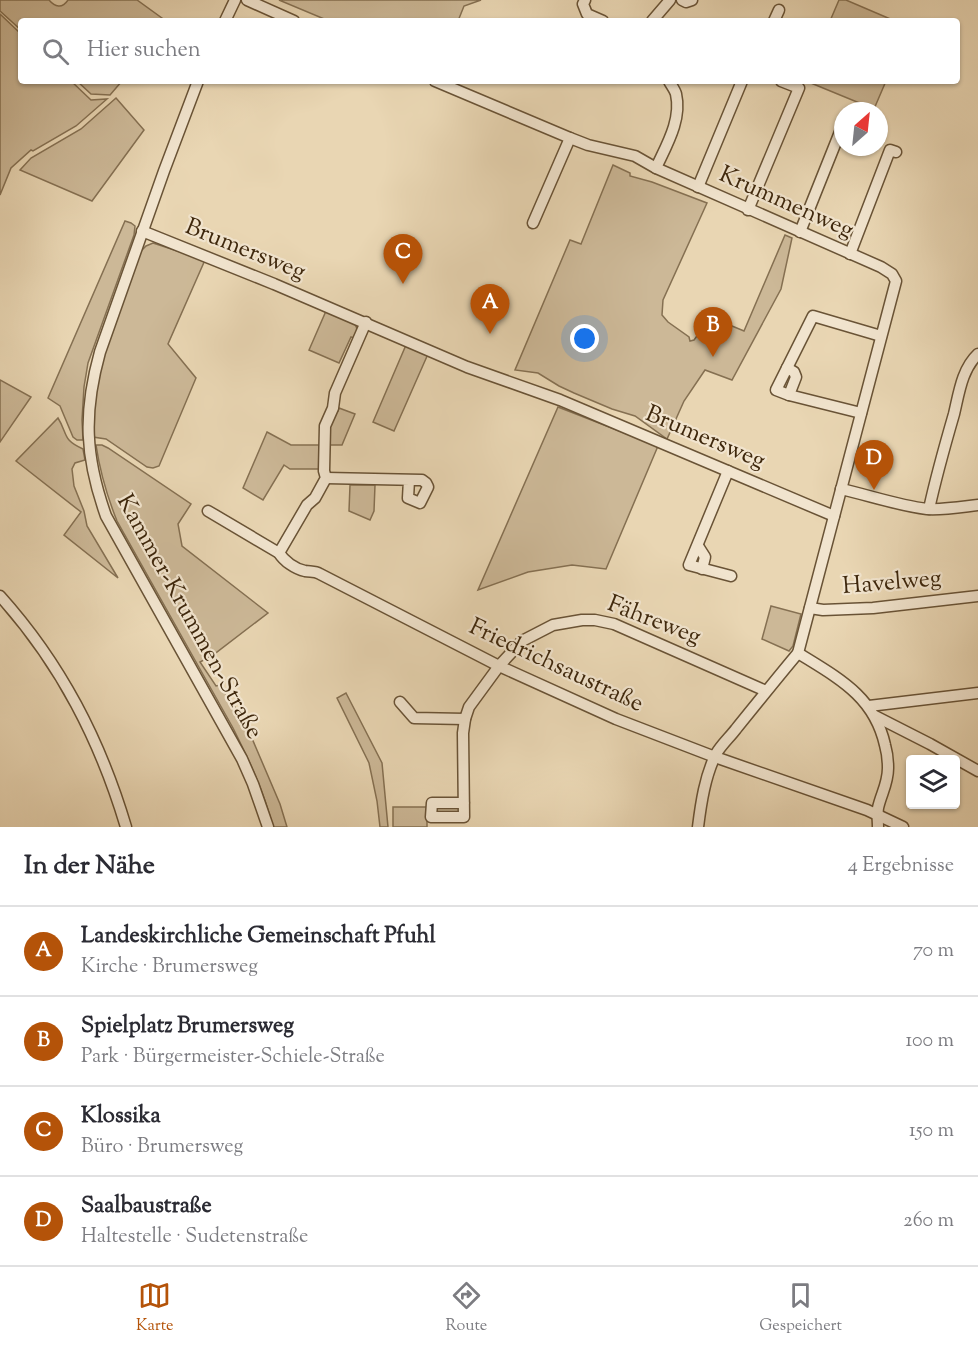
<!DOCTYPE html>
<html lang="de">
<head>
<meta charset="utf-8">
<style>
	:root { --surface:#fff; --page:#f2f2f3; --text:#2b2b33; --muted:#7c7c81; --line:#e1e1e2; --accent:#b45309 }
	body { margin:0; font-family:"Sorts Mill Goudy",serif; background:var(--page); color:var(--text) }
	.controls { position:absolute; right:18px; bottom:18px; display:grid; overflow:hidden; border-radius:6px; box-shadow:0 2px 4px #0004 }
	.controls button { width:54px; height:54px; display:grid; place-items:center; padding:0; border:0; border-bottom:2px solid var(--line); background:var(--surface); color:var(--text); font:30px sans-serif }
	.compass { position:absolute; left:834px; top:102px; width:54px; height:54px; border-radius:50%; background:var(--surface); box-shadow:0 2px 4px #0004; rotate:27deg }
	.you { position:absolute; left:585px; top:339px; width:21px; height:21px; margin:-15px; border:4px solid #fff; border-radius:50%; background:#1a73e8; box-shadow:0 0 0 9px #1a73e833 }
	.badge { display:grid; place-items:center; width:39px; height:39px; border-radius:50%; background:var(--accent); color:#fff; font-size:20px; font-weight:700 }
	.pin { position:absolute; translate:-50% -50px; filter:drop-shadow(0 2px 3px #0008) }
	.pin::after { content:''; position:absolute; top:32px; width:21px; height:18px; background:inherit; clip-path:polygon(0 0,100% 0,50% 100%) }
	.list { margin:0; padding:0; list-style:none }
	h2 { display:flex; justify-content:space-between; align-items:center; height:78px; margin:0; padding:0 24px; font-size:26px }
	h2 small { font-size:20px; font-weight:400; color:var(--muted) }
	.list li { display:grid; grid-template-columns:39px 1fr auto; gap:18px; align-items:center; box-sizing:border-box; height:90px; padding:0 24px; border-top:2px solid var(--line) }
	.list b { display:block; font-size:22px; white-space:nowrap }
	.list p { margin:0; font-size:20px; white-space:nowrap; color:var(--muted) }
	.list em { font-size:20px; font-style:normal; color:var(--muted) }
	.icon { flex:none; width:33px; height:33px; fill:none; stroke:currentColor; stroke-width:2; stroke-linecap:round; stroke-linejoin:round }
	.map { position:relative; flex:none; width:978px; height:827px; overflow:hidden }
	.search { position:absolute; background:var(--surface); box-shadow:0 2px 4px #0004; left:18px; right:18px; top:18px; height:66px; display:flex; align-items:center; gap:15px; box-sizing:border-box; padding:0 21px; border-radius:6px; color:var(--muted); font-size:22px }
	.sheet { height:438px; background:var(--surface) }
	nav { display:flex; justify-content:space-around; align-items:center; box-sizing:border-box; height:84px; border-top:2px solid var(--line); background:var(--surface); font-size:16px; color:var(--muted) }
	nav a { display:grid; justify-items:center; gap:3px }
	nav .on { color:var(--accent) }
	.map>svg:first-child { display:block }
	.green { fill:#ccb897; stroke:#857052; stroke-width:1.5 }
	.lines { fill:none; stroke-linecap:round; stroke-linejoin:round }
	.minor-casing { stroke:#695336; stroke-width:13 }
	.minor { stroke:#f1e4ce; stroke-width:10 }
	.labels { text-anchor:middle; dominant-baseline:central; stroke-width:4.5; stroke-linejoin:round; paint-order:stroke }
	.street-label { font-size:24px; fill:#3e270c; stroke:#f1e4ce }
</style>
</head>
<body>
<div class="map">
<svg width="978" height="827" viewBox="0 0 978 827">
	<rect width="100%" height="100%" fill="#e9d6b3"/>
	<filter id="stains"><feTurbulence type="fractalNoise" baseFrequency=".00333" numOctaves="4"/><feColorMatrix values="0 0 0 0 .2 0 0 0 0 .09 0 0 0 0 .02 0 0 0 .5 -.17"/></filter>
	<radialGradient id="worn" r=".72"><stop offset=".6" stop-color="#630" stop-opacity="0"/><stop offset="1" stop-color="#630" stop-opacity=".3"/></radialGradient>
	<g class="green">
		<path d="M 0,0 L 49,0 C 55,7 62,9 68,0 L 137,0 L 166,21 L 94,21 L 87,20 L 84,21 L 21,21 L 21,30 L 0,11 Z"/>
		<path d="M 279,0 L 481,0 L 464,6 L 458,21 L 329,21 Z"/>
		<path d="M 839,0 L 846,0 L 895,21 L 830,21 Z"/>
		<path d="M 0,14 L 21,34 L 21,81 L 71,81 L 91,100 L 107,99 L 76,126 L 33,151 L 31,150 L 11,168 L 0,195 Z"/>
		<path d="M 77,81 L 122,81 L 110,95 L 91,94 Z"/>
		<path d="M 806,81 L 886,81 L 874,109 Z"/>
		<path d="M 116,98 L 144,130 L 92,201 L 20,170 L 31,158 L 81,129 Z"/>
		<path d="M 613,165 L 630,173 L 630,176 L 652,182 L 707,203 L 663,300 L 662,315 L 668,322 L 689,337 L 690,341 L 694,340 L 702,329 L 708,316 L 744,331 L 785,235 L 792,238 L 781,289 L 732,380 L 705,370 L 684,401 L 667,439 L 635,416 L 612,409 L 574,393 L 559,386 L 538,373 L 515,370 L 570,240 L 581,244 Z"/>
		<path d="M 125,221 L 131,223 L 135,226 L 134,235 L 88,363 L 84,387 L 82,420 L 83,440 L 77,440 L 73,437 L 60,406 L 48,398 Z"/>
		<path d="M 153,243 L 205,260 L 168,344 L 196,378 L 159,466 L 153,468 L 147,467 L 106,439 L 93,437 C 93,416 94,396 99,376 C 108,333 126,292 141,251 L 146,246 Z"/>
		<path d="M 326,311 L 355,324 C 358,329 357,332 354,338 L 351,337 L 339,363 L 309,350 Z"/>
		<path d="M 406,345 L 428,354 L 394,431 L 373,422 Z"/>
		<path d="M 0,380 L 31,397 L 0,442 Z"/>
		<path d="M 558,407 L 658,446 L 606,569 L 572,565 L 528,572 L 478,590 Z"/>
		<path d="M 339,408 L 355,414 L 342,445 L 328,445 L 327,429 L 335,411 L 338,411 Z"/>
		<path d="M 58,418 C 68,434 62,440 83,449 L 85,460 L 75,463 L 72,469 L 74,486 L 84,511 L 87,526 L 118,578 L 64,535 L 81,512 L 16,461 Z"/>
		<path d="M 267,432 L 291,445 L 319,445 L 320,469 L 290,469 L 284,465 L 263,500 L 243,488 Z"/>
		<path d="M 96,445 L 102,445 L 108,448 L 191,504 L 178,524 L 182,546 L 268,613 L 213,655 L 200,662 L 216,686 L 220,685 L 245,722 L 280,804 L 287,827 L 273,827 C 264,792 249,760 233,728 L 117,521 C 107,496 100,472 96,445 Z"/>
		<path d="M 350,485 L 375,485 L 374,511 L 370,520 L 349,511 Z"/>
		<path d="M 771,606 L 801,614 L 793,646 L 789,651 L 762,639 Z"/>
		<path d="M 346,693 L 382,763 L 388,827 L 380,827 L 377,801 L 369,763 L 337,698 Z"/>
		<rect x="393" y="807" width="34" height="20"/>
	</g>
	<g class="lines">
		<g class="minor-casing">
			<g id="minor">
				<path d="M 247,0 L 294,21"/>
				<path d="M 585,0 L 583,4 L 587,14 L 603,21"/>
				<path d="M 682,0 L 686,2 L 692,0"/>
				<path d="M 225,21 L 235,0"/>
				<path d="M 652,21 L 670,0"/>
				<path d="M 774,21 L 779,10"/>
				<path d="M 198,81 L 164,171 L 100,352 C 83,413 85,457 106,516 L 242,759 L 253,784 L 268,827"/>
				<path d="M 435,81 L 570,138 L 588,145 L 635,156 L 656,168 L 881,267 L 892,274 L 896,281 L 798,653 C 777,678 757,703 736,729 C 730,737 721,745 716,754 C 705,776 701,803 698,827"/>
				<path d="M 656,168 C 666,146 682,120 676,94 C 675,90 671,85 669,81"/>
				<path d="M 698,187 L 742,81"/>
				<path d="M 748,210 L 799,88 L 781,81"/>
				<path d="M 533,223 L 570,138"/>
				<path d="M 142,231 L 274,284 L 467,367 L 560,400 L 834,516"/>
				<path d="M 800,232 L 840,132"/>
				<path d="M 850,254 L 890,150 L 896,152"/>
				<path d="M 787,368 L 794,372 L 796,377 L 789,395"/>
				<path d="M 861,413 L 789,395 L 776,390 L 813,316 L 881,336"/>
				<path d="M 728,471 L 689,565 L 731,576"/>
				<path d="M 326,478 L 422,480 L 426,483 L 428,487 L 420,503 L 408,498 L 409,480"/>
				<path d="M 841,489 C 868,495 900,506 927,509 C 944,510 961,507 978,505"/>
				<path d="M 929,509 C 936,477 945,445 954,414 C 959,393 962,369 978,354"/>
				<path d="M 208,511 L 279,553 C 284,561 295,569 305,571 C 311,572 315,571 320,574 L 499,666 L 616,719 L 715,757 L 867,810 L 903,827"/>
				<path d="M 698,546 L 705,557 L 702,569"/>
				<path d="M 279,553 L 307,505 L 315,498 L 326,478 L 324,471 L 325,426 L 333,408 L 335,393 L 366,322"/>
				<path d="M 0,596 C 61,664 100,740 126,827"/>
				<path d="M 810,608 L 823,610 L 873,608 L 978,596"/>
				<path d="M 798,653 C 838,678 874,696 885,745 C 887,752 888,760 888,768 C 888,784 881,794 878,808 C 877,814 878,821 878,827"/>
				<path d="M 400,702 L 414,718 L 465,719"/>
				<path d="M 869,706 L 978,693"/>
				<path d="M 875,716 L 930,744 L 978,771"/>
				<path d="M 464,803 L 432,803 L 431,817 L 464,817 L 463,733 L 465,719 L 469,707 L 499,666 L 522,641 L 553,625 L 582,620 L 595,620 L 614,624 L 766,691"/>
			</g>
		</g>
		<use href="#minor" class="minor"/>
	</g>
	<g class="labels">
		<g class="street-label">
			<text transform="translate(786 203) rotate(24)">Krummenweg</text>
			<text transform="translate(245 250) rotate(22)">Brumersweg</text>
			<text transform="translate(705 438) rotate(23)">Brumersweg</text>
			<text transform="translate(892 583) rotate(-5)">Havelweg</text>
			<text transform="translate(189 617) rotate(61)">Kammer-Krummen-Straße</text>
			<text transform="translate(654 621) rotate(21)">Fähreweg</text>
			<text transform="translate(556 666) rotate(25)">Friedrichsaustraße</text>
		</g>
	</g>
	<rect width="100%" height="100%" filter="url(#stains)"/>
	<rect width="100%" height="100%" fill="url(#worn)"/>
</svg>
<div class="controls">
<button><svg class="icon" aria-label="layers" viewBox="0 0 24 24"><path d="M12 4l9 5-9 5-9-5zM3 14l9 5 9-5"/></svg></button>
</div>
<svg class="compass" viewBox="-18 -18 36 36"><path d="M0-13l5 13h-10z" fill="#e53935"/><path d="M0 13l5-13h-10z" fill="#7c7c81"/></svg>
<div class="you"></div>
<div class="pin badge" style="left:490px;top:334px">A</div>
<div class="pin badge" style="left:713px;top:357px">B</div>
<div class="pin badge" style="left:403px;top:284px">C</div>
<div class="pin badge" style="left:874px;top:490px">D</div>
<div class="search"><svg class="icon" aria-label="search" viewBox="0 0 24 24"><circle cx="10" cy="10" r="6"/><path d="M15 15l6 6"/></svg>Hier suchen</div>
</div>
<section class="sheet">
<h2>In der Nähe<small>4 Ergebnisse</small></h2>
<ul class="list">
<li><span class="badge">A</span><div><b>Landeskirchliche Gemeinschaft Pfuhl</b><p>Kirche · Brumersweg</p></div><em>70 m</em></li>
<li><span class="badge">B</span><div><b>Spielplatz Brumersweg</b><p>Park · Bürgermeister-Schiele-Straße</p></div><em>100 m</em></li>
<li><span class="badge">C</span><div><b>Klossika</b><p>Büro · Brumersweg</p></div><em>150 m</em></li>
<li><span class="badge">D</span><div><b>Saalbaustraße</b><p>Haltestelle · Sudetenstraße</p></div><em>260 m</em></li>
</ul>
</section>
<nav>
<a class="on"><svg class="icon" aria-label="map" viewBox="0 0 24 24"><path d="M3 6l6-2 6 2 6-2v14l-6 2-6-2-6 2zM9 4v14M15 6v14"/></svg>Karte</a>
<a><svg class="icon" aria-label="directions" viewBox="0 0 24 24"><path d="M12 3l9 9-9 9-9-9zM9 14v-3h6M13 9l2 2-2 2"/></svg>Route</a>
<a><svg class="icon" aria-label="saved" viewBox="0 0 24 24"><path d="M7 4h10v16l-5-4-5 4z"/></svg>Gespeichert</a>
</nav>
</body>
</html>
